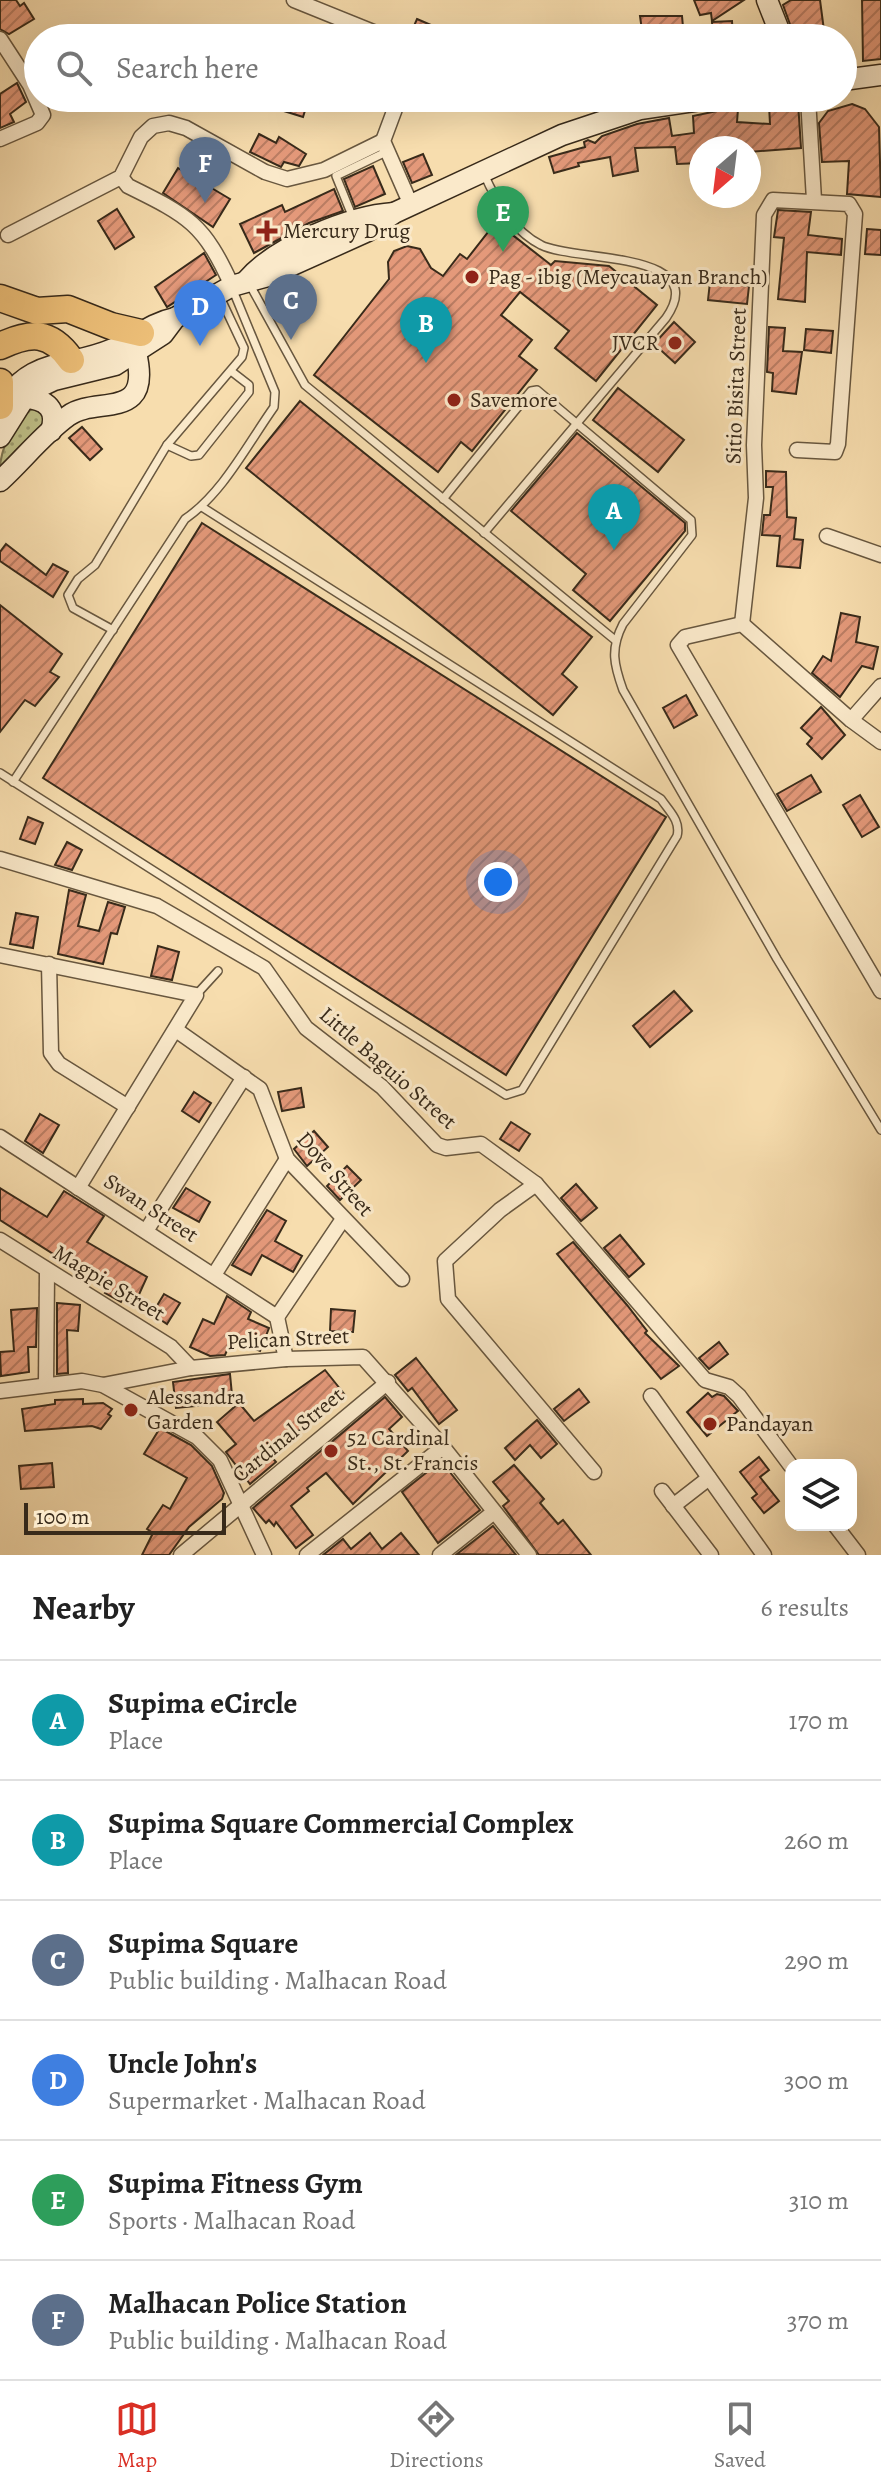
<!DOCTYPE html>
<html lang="en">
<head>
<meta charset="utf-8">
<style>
	:root { --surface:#fff; --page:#f2f2f2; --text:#222; --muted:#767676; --line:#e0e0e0; --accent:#d93025 }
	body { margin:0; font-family:Alegreya,serif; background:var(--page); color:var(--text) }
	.controls { position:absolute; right:24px; bottom:24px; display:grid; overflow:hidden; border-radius:16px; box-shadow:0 8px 32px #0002 }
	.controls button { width:72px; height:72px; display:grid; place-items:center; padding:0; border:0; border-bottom:2px solid var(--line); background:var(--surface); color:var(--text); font:40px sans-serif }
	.compass { position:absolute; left:689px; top:136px; width:72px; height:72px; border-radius:50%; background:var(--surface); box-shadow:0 8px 32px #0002; rotate:208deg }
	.scale { position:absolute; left:24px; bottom:20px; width:202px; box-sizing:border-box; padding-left:8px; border:4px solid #382a1a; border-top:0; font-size:22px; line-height:28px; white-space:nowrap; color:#382a1a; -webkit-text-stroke:6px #fae9ca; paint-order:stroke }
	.you { position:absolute; left:498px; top:882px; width:28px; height:28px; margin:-20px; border:6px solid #fff; border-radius:50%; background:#1a73e8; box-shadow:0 0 0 12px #1a73e833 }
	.badge { display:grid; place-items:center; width:52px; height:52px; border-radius:50%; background:var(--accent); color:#fff; font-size:26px; font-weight:700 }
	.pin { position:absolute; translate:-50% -66px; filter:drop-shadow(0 2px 4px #0008) }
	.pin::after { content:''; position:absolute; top:42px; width:28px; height:24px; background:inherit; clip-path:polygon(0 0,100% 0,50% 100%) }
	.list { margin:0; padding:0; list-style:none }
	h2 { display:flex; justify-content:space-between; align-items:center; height:104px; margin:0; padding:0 32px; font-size:34px }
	h2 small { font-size:26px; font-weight:400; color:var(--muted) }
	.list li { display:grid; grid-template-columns:52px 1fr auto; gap:24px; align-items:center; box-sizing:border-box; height:120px; padding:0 32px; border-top:2px solid var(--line) }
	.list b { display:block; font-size:30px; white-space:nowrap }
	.list p { margin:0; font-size:26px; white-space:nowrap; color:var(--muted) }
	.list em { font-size:26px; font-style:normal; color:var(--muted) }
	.icon { flex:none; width:44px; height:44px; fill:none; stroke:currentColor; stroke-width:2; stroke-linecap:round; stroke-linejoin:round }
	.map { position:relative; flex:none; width:881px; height:1555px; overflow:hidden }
	.search { position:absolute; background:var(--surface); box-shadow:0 8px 32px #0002; left:24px; right:24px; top:24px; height:88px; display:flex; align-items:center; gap:20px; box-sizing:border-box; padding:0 28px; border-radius:44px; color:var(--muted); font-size:30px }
	.sheet { height:824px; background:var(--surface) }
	nav { display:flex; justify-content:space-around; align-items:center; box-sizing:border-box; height:112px; border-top:2px solid var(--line); background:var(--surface); font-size:22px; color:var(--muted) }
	nav a { display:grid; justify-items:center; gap:4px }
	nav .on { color:var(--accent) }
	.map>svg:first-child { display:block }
	.grass { fill:url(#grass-dots); stroke:#7c7551; stroke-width:2 }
	.building { fill:url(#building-hatch); stroke:#382a1a; stroke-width:2 }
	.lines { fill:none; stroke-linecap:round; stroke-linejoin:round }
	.lane-casing { stroke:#68573f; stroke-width:10 }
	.street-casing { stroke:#68573f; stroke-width:17 }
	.secondary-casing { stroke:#382a1a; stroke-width:23 }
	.highway-casing { stroke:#382a1a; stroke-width:29 }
	.lane { stroke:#fae9ca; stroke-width:7 }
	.street { stroke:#fae9ca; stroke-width:14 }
	.secondary { stroke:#fae9ca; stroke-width:20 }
	.highway { stroke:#ecbe77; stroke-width:26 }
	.poi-dot { fill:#8f2418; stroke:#fae9ca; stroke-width:3 }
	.labels { text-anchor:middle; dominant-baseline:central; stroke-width:6; stroke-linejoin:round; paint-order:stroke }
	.poi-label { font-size:22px; fill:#382a1a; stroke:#fae9ca; text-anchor:start }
	.street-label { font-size:22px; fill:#382a1a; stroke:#fae9ca }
</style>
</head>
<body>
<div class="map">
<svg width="881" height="1555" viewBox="0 0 881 1555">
	<defs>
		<pattern id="grass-dots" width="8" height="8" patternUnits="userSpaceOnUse" patternTransform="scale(2)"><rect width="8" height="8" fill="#bfc088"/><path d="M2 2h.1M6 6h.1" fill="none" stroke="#9c9c6e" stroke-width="1.8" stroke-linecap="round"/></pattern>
		<pattern id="building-hatch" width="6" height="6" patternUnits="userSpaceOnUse" patternTransform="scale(2)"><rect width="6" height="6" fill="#e4997a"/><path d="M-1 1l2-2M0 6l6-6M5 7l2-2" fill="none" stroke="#ba7d63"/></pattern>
	</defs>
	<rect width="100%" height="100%" fill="#f7ddae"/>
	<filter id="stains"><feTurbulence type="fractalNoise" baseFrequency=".0025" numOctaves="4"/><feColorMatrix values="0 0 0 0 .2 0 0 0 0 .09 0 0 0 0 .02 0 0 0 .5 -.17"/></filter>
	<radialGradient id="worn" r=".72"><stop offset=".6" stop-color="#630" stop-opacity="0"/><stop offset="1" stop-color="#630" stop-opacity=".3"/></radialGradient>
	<path class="grass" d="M 36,407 L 48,421 L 0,470 C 0,449 15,416 36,407 Z"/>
	<g class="building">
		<path d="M 0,0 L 16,0 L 20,6 L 24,3 L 34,19 L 9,34 L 0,29 Z"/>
		<path d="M 694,0 L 744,0 L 712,21 L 711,13 L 700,15 Z"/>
		<path d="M 791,0 L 820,0 L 825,38 L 795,38 L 783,5 Z"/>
		<path d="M 862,0 L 881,0 L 881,59 L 863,61 Z"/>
		<path d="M 640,16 L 682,16 L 684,38 L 643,38 Z"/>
		<path d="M 417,19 L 461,38 L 410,35 Z"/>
		<path d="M 732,21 L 733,38 L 713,38 L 712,22 Z"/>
		<path d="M 17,83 L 26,102 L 10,114 L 14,122 L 0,128 L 0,94 Z"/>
		<path d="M 289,98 L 309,98 L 303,117 L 284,111 Z"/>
		<path d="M 798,102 L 801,148 L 749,152 L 749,148 L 701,148 L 701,163 L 677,164 L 675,147 L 635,148 L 638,171 L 613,176 L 610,157 L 578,163 L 579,166 L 554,173 L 549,157 L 585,147 L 584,142 L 588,140 L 595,143 L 602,136 L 637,124 L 669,118 L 672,136 L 694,133 L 693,116 L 717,111 L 738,109 L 737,122 L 770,124 L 769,105 Z"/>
		<path d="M 852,104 L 865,109 L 879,127 L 881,197 L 847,194 L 849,161 L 822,162 L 819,123 L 828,111 Z"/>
		<path d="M 259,134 L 276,143 L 279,137 L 306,154 L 299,166 L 284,162 L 281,167 L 250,152 Z"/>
		<path d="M 423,154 L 432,175 L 412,183 L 403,162 Z"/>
		<path d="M 373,166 L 385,194 L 355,207 L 344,179 Z"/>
		<path d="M 178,168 L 230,199 L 213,227 L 163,193 Z"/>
		<path d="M 334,189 L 343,211 L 309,223 L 254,253 L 240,224 L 282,205 L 285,212 Z"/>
		<path d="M 117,209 L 134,237 L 115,249 L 98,221 Z"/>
		<path d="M 778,210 L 811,212 L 808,235 L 842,239 L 841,255 L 807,252 L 805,302 L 778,299 L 784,238 L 774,237 Z"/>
		<path d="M 496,222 L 551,265 L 555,261 L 609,266 L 657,305 L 596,381 L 555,348 L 569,331 L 520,292 L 501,315 L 532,340 L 519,356 L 537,370 L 472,451 L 461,442 L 438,472 L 314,375 L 389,279 L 388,262 L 394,251 L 407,246 L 420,249 L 431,268 L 443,276 L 460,254 L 467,259 Z"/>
		<path d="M 867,229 L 881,230 L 881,255 L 865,254 Z"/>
		<path d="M 204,253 L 216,275 L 167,307 L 155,287 Z"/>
		<path d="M 710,282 L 749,286 L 747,304 L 708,300 Z"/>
		<path d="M 674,322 L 695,342 L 675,363 L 654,344 Z"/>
		<path d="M 769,327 L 785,328 L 783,351 L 802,352 L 796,394 L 772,391 L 773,373 L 767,372 Z"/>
		<path d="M 806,329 L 833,331 L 831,353 L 804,350 Z"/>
		<path d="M 618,388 L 684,440 L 658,472 L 593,420 Z"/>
		<path d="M 300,401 L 592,637 L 562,674 L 577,687 L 553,715 L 246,468 Z"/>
		<path d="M 82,427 L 102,449 L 90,460 L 69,438 Z"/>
		<path d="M 577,433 L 685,523 L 685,531 L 610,621 L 573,590 L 586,574 L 511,511 Z"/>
		<path d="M 766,471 L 786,472 L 787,517 L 796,518 L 794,539 L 803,540 L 800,568 L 777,566 L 780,536 L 762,535 L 764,515 L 770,515 L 773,487 L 766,487 Z"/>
		<path d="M 202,523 L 666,817 L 506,1075 L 43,778 Z"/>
		<path d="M 6,544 L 46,575 L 53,564 L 68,572 L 53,597 L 0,561 L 0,552 Z"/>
		<path d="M 0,605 L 62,654 L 50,672 L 59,677 L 35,706 L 25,700 L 0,732 Z"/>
		<path d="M 841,613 L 860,617 L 856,642 L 878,647 L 873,669 L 862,666 L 840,697 L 812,673 L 823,656 L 831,661 Z"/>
		<path d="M 686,695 L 697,715 L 674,728 L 663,708 Z"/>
		<path d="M 821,707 L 845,735 L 822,759 L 807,744 L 812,738 L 801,728 Z"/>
		<path d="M 811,775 L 821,792 L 787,811 L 777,794 Z"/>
		<path d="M 860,795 L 879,827 L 862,837 L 843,805 Z"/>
		<path d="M 28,817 L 43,823 L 35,844 L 20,839 Z"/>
		<path d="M 67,842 L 82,850 L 72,870 L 55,865 Z"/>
		<path d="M 69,890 L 86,895 L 78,926 L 99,931 L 108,902 L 125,907 L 117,934 L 111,933 L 103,964 L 58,954 Z"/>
		<path d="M 16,913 L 38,917 L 33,948 L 10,944 Z"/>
		<path d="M 158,946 L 179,952 L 172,980 L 151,976 Z"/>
		<path d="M 674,991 L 692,1011 L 650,1047 L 633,1026 Z"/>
		<path d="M 301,1088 L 304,1107 L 282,1111 L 278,1092 Z"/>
		<path d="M 194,1092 L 211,1103 L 199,1122 L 182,1111 Z"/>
		<path d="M 40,1114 L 59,1125 L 43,1153 L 25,1141 Z"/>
		<path d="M 511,1122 L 530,1134 L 519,1151 L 500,1139 Z"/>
		<path d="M 314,1131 L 328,1147 L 307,1166 L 294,1149 Z"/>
		<path d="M 347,1166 L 361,1180 L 340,1200 L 327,1186 Z"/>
		<path d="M 576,1184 L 597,1208 L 581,1221 L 561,1198 Z"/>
		<path d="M 0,1188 L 47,1217 L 64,1191 L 104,1216 L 87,1242 L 147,1277 L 136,1301 L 125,1295 L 121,1302 L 105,1293 L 108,1289 L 0,1220 Z"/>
		<path d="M 186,1188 L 210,1202 L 199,1222 L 173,1208 Z"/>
		<path d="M 267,1210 L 286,1221 L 275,1241 L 302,1256 L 293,1272 L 262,1255 L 251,1275 L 232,1265 Z"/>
		<path d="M 620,1235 L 644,1264 L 629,1277 L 604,1248 Z"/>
		<path d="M 573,1242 L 627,1305 L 647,1331 L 645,1333 L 679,1366 L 661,1379 L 557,1254 Z"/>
		<path d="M 164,1294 L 180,1303 L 167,1324 L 152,1314 Z"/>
		<path d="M 227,1296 L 251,1312 L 248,1319 L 269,1328 L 260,1351 L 232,1339 L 225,1355 L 210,1356 L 190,1347 L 203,1319 L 214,1324 Z"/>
		<path d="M 57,1303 L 80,1305 L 78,1331 L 67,1330 L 68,1373 L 57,1374 Z"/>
		<path d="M 37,1308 L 36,1347 L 28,1347 L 29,1372 L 1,1376 L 0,1352 L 14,1351 L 11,1310 Z"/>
		<path d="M 331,1309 L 355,1311 L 353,1332 L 330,1331 Z"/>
		<path d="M 719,1342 L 728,1354 L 709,1369 L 699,1358 Z"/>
		<path d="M 416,1358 L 457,1410 L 439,1424 L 412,1388 L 408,1391 L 395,1375 Z"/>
		<path d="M 325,1370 L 345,1395 L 269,1454 L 276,1462 L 250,1484 L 226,1452 L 236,1444 L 217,1422 L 239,1403 L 254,1421 Z"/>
		<path d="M 230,1374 L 232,1395 L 238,1402 L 176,1408 L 173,1382 Z"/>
		<path d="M 579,1389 L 589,1402 L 564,1421 L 554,1409 Z"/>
		<path d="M 708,1393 L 712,1397 L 717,1394 L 724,1396 L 738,1411 L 707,1436 L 687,1412 Z"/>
		<path d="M 385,1397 L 402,1417 L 389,1429 L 408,1451 L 353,1504 L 326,1473 L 307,1488 L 309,1491 L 291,1506 L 313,1535 L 296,1548 L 276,1522 L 274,1526 L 269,1520 L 266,1523 L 253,1508 Z"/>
		<path d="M 83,1399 L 83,1404 L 103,1403 L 112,1409 L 108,1414 L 111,1416 L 101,1429 L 92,1426 L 25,1431 L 22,1409 L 55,1404 L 55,1400 Z"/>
		<path d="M 537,1420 L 557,1444 L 541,1458 L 530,1445 L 515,1460 L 505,1448 Z"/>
		<path d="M 160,1428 L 191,1445 L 212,1466 L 224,1493 L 222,1499 L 189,1527 L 169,1555 L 142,1555 L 153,1533 L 147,1529 L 163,1505 L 170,1509 L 187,1478 L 144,1454 Z"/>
		<path d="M 759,1457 L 769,1470 L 760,1477 L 779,1501 L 764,1513 L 752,1498 L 757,1494 L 740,1472 Z"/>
		<path d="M 441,1461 L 480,1510 L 438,1543 L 402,1492 Z"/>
		<path d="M 52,1463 L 54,1487 L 21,1489 L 19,1466 Z"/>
		<path d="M 514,1465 L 544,1499 L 540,1503 L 558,1524 L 563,1520 L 591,1555 L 539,1555 L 503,1506 L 509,1501 L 493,1482 Z"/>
		<path d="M 493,1526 L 516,1555 L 457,1554 Z"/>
		<path d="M 370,1533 L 382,1549 L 401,1533 L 419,1555 L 323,1555 L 343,1539 L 351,1549 Z"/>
	</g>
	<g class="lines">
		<g class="lane-casing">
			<g id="lane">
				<path d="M 353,218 L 336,176 L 386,152"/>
				<path d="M 250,285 L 305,385 L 615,640"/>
				<path d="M 167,445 L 191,456 L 199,455 L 249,392 L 249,385 L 231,371"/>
				<path d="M 443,499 L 531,391 L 537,390 L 691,520 L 692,535 L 623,624 C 610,649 614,665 623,690 L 777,959 L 881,1130"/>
				<path d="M 484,533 L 666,318 C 713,250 573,262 541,245 C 513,231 496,201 484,174"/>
				<path d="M 113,630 L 73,608 L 68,595 L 78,579 L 95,565 L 167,445 L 242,357 L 244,348 L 219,295"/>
				<path d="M 0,773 L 506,1095 L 522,1090 L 677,836 C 681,821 669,811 661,799 L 202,507"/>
				<path d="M 13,782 L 185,519 C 223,493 247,445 274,407 L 275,392 L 232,288"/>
				<path d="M 196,995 L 218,971"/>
			</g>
		</g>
		<g class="street-casing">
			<g id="street">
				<path d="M 294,0 L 388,38"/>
				<path d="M 0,39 L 30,85 L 43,115 L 37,123 L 0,139"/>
				<path d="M 399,98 L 383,141 L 411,205"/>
				<path d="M 591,98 L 640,109"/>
				<path d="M 808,98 L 814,200"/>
				<path d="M 121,177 L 128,186 C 189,216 204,224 232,286"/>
				<path d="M 8,235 L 121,177 L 141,137 L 153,126 L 169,123 L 186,128 L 265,172 L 287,179 L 324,170 L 383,141"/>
				<path d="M 827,536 L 881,555"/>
				<path d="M 742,624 L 756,498 L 754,445 L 764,215 L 773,200 L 849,204 L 855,214 L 838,444 L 835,452 L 797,450"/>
				<path d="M 851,720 L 881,686"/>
				<path d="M 881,742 L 851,720 L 742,624 L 685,637 L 678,645 L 881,991"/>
				<path d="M 0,859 L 157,906 L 264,968 L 306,1028 L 382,1087 L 437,1145 L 446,1148 L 481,1144 L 536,1184 L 705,1380 L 729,1387 L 739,1396 L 791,1466"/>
				<path d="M 0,955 L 196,995 L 78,1188"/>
				<path d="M 49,964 L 51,1053 L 59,1064 L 128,1107"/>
				<path d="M 176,1030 L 260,1089 L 287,1159 L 402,1279"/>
				<path d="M 0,1137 L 277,1317"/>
				<path d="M 536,1184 L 500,1210 L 445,1261 L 448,1299 L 594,1472"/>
				<path d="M 146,1231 L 244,1077"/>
				<path d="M 0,1240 L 171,1347 L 191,1368"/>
				<path d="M 214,1275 L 287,1159"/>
				<path d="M 277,1317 L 343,1219"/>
				<path d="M 277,1317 L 286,1359"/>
				<path d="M 46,1384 L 47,1272"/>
				<path d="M 103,1385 L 191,1368 L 286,1359 L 363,1357 L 443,1447 L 529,1555"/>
				<path d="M 0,1391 L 82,1381 L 103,1385 L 197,1437 L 220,1460 L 264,1555"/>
				<path d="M 651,1396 L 764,1555"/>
				<path d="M 662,1491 L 711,1555"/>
				<path d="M 673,1506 L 709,1478"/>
				<path d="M 835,1525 L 858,1555"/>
				<path d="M 181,1555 L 388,1382"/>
				<path d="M 307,1555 L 443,1447"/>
				<path d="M 440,1555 L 494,1512"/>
			</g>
		</g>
		<g class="secondary-casing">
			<g id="secondary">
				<path d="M 767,0 L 782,38"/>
				<path d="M 843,80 L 881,75"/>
				<path d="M 247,280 C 277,246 349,216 394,213"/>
				<path d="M 25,398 C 47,399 58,410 51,431"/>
				<path d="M 0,408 C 30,356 66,369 113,349 C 135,339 150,323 175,318"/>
				<path d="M 0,437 L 22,402 L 35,389 L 54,380 L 115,365 L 163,334 L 175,318 L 232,286 L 268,276 L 368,231 L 394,213 L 562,135 L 640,109 L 714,98"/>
				<path d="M 0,481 C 23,460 43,434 68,416 C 96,395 153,423 136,353"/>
			</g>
		</g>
		<g class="highway-casing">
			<g id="highway">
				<path d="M 0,298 L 37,311 L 68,309 L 111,326 L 141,333"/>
				<path d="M 0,346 C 30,332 50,330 71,360"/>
				<path d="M 0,382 L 0,406"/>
			</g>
		</g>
		<use href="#lane" class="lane"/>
		<use href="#street" class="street"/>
		<use href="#secondary" class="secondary"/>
		<use href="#highway" class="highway"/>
	</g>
	<g class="poi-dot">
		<path d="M263 219h8v8h8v8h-8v8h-8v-8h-8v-8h8z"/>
		<circle cx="472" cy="277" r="8"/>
		<circle cx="675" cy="343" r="8"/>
		<circle cx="454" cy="400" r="8"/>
		<circle cx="131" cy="1410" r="8"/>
		<circle cx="710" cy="1424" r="8"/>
		<circle cx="331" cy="1451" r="8"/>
	</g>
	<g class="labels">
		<g class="poi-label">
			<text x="283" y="231">Mercury Drug</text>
			<text x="488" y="277">Pag - ibig (Meycauayan Branch)</text>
			<text x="659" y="343" text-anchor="end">JVCR</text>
			<text x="470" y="400">Savemore</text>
			<text x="147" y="1397">Alessandra<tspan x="147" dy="25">Garden</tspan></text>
			<text x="726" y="1424">Pandayan</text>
			<text x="347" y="1438">52 Cardinal<tspan x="347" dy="25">St., St. Francis</tspan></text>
		</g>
		<g class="street-label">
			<text transform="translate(736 386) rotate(-88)">Sitio Bisita Street</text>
			<text transform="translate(388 1068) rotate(41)">Little Baguio Street</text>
			<text transform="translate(335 1174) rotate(49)">Dove Street</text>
			<text transform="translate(151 1208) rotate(33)">Swan Street</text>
			<text transform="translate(109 1283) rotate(31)">Magpie Street</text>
			<text transform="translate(288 1339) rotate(-3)">Pelican Street</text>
			<text transform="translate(288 1435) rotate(-39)">Cardinal Street</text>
		</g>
	</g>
	<rect width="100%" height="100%" filter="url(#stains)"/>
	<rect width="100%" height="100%" fill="url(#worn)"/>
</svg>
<div class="controls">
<button><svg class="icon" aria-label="layers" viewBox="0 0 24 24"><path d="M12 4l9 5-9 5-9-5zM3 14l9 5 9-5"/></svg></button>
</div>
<svg class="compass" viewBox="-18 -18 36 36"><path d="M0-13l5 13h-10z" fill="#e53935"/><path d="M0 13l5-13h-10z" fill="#767676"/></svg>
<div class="scale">100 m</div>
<div class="you"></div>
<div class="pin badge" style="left:614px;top:550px;background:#0f9aa8">A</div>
<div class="pin badge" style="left:426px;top:363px;background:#0f9aa8">B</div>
<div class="pin badge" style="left:291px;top:340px;background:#5c6f8a">C</div>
<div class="pin badge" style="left:200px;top:346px;background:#3f7fe0">D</div>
<div class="pin badge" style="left:503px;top:252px;background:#2e9e5b">E</div>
<div class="pin badge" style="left:205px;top:203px;background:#5c6f8a">F</div>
<div class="search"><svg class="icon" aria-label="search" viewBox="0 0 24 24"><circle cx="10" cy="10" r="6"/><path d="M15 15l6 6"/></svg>Search here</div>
</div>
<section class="sheet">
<h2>Nearby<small>6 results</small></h2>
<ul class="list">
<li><span class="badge" style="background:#0f9aa8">A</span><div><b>Supima eCircle</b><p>Place</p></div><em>170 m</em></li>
<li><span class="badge" style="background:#0f9aa8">B</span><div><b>Supima Square Commercial Complex</b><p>Place</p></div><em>260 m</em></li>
<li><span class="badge" style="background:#5c6f8a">C</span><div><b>Supima Square</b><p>Public building · Malhacan Road</p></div><em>290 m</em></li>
<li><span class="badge" style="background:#3f7fe0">D</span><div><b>Uncle John's</b><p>Supermarket · Malhacan Road</p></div><em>300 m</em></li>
<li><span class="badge" style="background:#2e9e5b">E</span><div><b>Supima Fitness Gym</b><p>Sports · Malhacan Road</p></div><em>310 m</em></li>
<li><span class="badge" style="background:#5c6f8a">F</span><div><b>Malhacan Police Station</b><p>Public building · Malhacan Road</p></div><em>370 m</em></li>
</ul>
</section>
<nav>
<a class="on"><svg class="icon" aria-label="map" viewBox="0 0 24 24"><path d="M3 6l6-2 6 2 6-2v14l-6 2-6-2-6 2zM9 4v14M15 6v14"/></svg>Map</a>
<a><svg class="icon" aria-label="directions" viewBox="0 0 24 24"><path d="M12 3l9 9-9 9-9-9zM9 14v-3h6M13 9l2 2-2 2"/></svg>Directions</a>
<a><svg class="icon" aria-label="saved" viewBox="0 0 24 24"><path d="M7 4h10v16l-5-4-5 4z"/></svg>Saved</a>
</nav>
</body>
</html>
